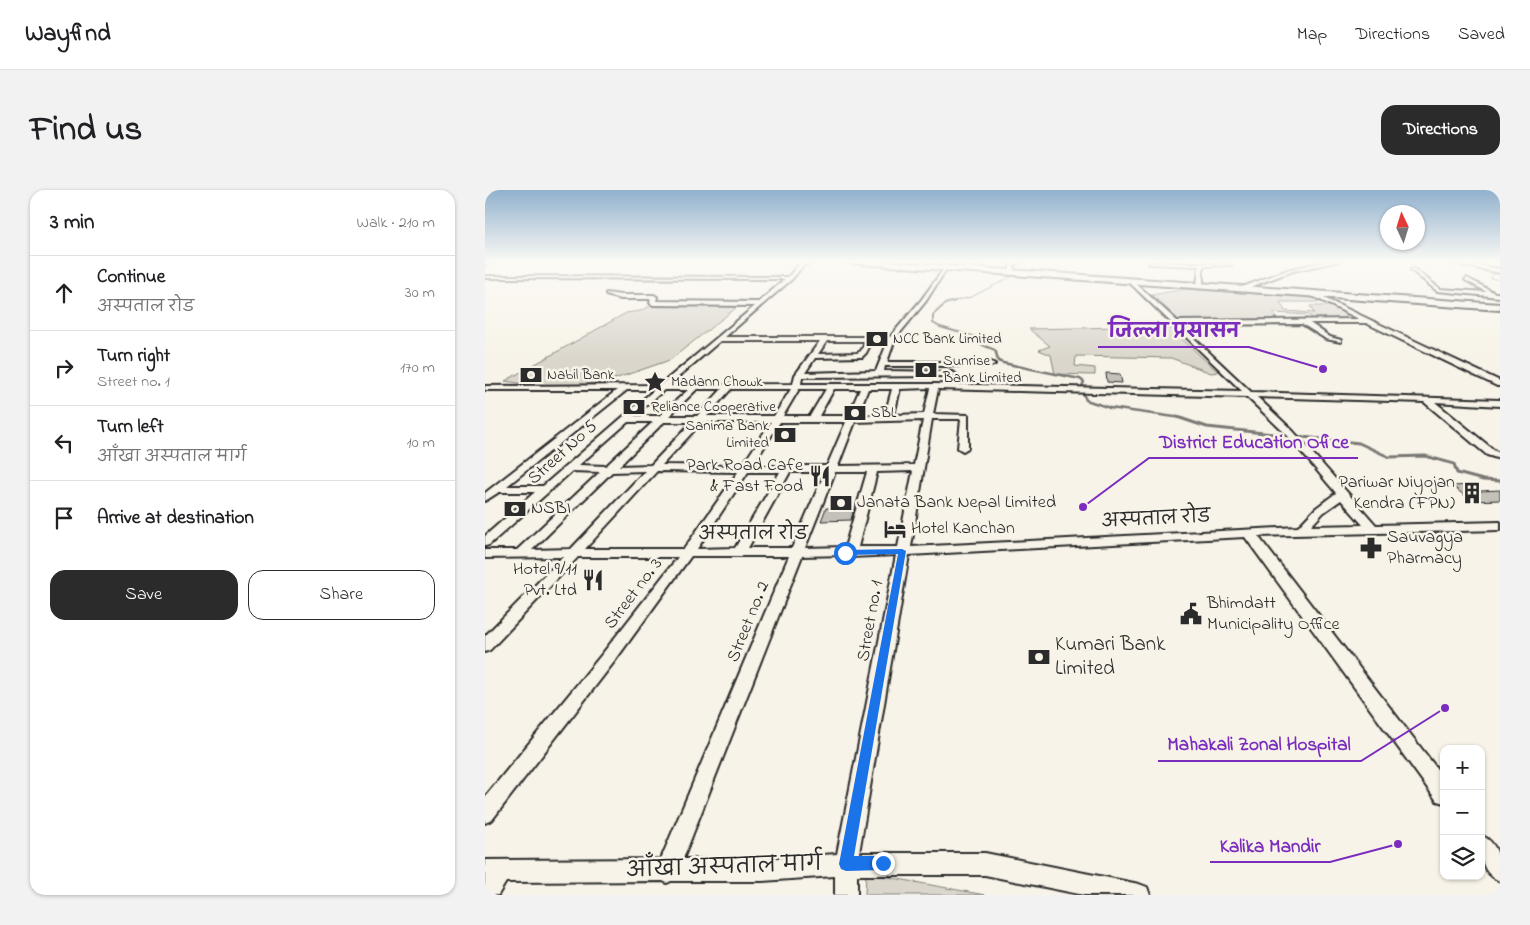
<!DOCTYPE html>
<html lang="en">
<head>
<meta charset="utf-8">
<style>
	:root { --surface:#fff; --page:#f2f2f2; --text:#202124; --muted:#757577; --line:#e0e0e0; --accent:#2b2b2b }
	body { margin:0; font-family:"Indie Flower","Playpen Sans Deva",sans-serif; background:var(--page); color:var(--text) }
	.controls { position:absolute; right:15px; bottom:15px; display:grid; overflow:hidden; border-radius:10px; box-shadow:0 1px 4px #0004 }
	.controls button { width:45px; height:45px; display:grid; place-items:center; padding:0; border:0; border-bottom:1px solid var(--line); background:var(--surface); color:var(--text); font:25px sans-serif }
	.compass { position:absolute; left:895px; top:15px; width:45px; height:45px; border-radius:50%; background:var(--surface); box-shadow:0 1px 4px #0004; rotate:356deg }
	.stop { position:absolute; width:15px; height:15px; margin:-11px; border:4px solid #1a73e8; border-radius:50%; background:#fff }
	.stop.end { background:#1a73e8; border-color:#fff; box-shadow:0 1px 5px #0008 }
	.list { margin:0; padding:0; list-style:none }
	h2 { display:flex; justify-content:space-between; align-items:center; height:65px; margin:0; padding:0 20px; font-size:21px }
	h2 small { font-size:16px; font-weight:400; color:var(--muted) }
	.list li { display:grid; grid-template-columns:32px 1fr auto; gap:15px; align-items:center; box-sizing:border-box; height:75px; padding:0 20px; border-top:1px solid var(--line) }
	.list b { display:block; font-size:19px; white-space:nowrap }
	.list p { margin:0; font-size:16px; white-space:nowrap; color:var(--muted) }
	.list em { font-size:16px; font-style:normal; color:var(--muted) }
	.actions { display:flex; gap:10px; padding:15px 20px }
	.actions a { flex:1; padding:11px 0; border:1px solid var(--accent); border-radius:15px; text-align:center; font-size:18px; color:var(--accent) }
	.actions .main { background:var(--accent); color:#fff }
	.icon { flex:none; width:28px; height:28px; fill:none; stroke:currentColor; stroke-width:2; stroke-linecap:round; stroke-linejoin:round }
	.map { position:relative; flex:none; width:1015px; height:705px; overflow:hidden; border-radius:15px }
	header { display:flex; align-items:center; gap:30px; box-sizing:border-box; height:70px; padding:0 25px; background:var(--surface); border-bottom:1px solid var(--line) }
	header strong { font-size:24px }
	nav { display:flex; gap:28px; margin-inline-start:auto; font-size:18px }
	.intro { display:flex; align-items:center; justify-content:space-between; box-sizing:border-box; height:120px; padding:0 30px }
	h1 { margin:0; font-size:35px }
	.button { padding:12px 22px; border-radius:15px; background:var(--accent); color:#fff; font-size:18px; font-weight:700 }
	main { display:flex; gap:30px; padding:0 30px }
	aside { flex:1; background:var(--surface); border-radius:15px; box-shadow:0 1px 4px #0004 }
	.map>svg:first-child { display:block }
	.green { fill:#dad6cc; stroke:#82807c }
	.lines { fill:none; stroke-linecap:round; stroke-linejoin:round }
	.stream-far3 { stroke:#7a7874; stroke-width:1 }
	.stream-far2 { stroke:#7a7874; stroke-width:2 }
	.stream-far1 { stroke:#7a7874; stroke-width:2.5 }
	.stream { stroke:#7a7874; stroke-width:3 }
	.building { fill:#c4c1b9; stroke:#2b2b2b }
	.minor-casing { stroke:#2b2b2b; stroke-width:4 }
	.tertiary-casing { stroke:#2b2b2b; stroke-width:4 }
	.trunk-casing { stroke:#2b2b2b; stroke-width:4 }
	.minor { fill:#f7f3e8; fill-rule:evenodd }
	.tertiary { fill:#f7f3e8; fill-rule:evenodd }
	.trunk { fill:#f7f3e8; fill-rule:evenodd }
	.route { fill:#1a73e8 }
	.labels { text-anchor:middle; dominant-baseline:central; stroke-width:5; stroke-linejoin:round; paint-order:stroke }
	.far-poi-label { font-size:15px; fill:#2b2b2b; stroke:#f7f3e8; text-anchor:start }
	.street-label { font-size:18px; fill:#2b2b2b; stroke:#f7f3e8 }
	.poi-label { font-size:18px; fill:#2b2b2b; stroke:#f7f3e8; text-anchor:start }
	.near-poi-label { font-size:21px; fill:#2b2b2b; stroke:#f7f3e8; text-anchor:start }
	.near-street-label { font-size:21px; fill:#2b2b2b; stroke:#f7f3e8 }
	.leader { fill:none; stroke:#7b2cbf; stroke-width:2 }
	.callout-dot { fill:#7b2cbf; stroke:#f7f3e8; stroke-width:2 }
	.callout-label { font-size:19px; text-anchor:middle; font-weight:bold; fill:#7b2cbf; stroke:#f7f3e8; stroke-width:5; stroke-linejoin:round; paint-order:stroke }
</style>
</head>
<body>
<header>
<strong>Wayfind</strong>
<nav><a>Map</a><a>Directions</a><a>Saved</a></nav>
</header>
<div class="intro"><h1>Find us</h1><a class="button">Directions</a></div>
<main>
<aside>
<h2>3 min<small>Walk · 210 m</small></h2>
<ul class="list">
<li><svg class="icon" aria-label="ahead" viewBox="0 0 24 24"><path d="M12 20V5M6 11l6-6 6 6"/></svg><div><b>Continue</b><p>अस्पताल रोड</p></div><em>30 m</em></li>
<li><svg class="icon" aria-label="right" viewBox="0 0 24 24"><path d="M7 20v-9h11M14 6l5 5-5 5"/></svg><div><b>Turn right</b><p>Street no. 1</p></div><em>170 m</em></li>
<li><svg class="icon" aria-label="left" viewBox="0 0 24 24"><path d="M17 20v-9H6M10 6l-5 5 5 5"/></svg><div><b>Turn left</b><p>आँखा अस्पताल मार्ग</p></div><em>10 m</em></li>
<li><svg class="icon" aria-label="arrive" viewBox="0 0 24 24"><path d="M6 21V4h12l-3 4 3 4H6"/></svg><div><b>Arrive at destination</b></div></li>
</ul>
<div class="actions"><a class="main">Save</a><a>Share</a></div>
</aside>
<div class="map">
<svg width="1015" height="705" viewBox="0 0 1015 705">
	<rect width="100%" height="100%" fill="#f7f3e8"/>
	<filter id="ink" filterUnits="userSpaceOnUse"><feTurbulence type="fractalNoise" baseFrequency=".02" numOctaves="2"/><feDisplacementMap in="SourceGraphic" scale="10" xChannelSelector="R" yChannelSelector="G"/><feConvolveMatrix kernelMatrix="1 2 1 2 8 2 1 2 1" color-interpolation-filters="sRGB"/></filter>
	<g filter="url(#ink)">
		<g class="green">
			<path d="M 700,99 L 786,105 L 824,105 L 837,112 L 795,112 L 800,121 L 829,123 L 825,116 L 846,116 L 861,123 L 858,124 L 866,130 L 830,131 L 824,125 L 789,123 L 791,131 L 696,132 L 667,105 Z"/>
			<path d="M 169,114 L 256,114 L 185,170 L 118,193 L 60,197 L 20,191 L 141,123 L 155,121 Z"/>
			<path d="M 683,136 L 733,182 L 726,183 L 686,168 L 591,166 L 590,176 L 610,178 L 610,185 L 570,184 L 566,165 L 554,160 L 565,156 L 544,139 Z"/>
			<path d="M 381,683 L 500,705 L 380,705 Z"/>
		</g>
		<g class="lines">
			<g class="stream-far3">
				<path d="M 1010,71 L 1007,72 L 1014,79"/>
				<path d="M 1012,81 L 1005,88 L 1015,90"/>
				<path d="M 466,112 L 486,107 L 526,87"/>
			</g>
			<path class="stream-far2" d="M 470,111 L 460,114 L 448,125 L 448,133 L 455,137 L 491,147 L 490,152 L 510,160 L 511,164"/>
			<g class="stream-far1">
				<path d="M 511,162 L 513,171 L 518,173 L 595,189 L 599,192 L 597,196"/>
				<path d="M 597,201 L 601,210 L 625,218 L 697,228"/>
			</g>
			<path class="stream" d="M 692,227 L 722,237 L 874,253 L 904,267 L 940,266 L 969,274 L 972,283 L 998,290 L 1015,291"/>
		</g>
		<g class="building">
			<path d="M 621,183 L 635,184 L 637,193 L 622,192 Z"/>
			<path d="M 987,295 L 995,301 L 1015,300 L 1015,310 L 987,311 L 967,296 Z"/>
			<path d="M 341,318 L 369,318 L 366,330 L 336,331 Z"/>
		</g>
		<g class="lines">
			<g class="minor-casing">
				<g id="minor">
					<path d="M 3,71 L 10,71 L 0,75 L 0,72 Z"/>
					<path d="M 317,71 L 322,71 L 307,89 L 240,147 L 405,147 L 437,109 L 460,77 L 462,78 L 441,111 L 410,149 L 402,172 L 506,172 L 510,174 L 506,176 L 400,176 L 399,181 L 467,182 L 471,184 L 467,186 L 317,187 L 316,194 L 449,194 L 757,201 L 644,92 L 646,89 L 692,131 L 874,129 L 821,103 L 826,102 L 1015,191 L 1015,196 L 1012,196 L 881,133 L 825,133 L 845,147 L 856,150 L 856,152 L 841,149 L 817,134 L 695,135 L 766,202 L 1015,210 L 1015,216 L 950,212 L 1010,261 L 1015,263 L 1015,269 L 1002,265 L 939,212 L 772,207 L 808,241 L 891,335 L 1015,332 L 1015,340 L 773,346 L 959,588 L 959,613 L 952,611 L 760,347 L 424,365 L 374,663 L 500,663 L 654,694 L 662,697 L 665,705 L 599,705 L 500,685 L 372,685 L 372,705 L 350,705 L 350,686 L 277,691 L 186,691 L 182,693 L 178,691 L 21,692 L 13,705 L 0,705 L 0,670 L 176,669 L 304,366 L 206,366 L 129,472 L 7,630 L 0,633 L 0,607 L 118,463 L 193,367 L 93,367 L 5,460 L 0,462 L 0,446 L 78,367 L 0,368 L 0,360 L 32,360 L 115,282 L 87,281 L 4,355 L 0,356 L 0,346 L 50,302 L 14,302 L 0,311 L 0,303 L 132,200 L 0,200 L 0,196 L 175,195 L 270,116 L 168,115 L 165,113 L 166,109 L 136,109 L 121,105 L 121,103 L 136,105 L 169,105 L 172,107 L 171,111 L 274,112 L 300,89 L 0,88 L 0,86 L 303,87 ZM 235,151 L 335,151 L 310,185 L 308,194 L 184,195 ZM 342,151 L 381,151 L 376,161 L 372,163 L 333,164 ZM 387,151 L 403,151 L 391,181 L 320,183 L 330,168 L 377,167 L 381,163 ZM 445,198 L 439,224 L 409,225 L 415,199 ZM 212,199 L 237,199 L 212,226 L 184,226 ZM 246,199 L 306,199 L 289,226 L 222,226 ZM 314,199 L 341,199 L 325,226 L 298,226 ZM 349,199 L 375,199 L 363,226 L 334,226 ZM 383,199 L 407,199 L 400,225 L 372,226 ZM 453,199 L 762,207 L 802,245 L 851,303 L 831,318 L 813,337 L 426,357 L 447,229 L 476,229 L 473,258 L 478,261 L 483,258 L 483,225 L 448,224 ZM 142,200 L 169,200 L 58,296 L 22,296 ZM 179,200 L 203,200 L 174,226 L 149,226 ZM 438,230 L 429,275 L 353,276 L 370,232 ZM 143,232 L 168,232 L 121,276 L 94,275 ZM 179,232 L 207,232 L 166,275 L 134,276 ZM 217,232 L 286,232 L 257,276 L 177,275 ZM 295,232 L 361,232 L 342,276 L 267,276 ZM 160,281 L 86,359 L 47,360 L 127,282 ZM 172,281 L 253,282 L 199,359 L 100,359 ZM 428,281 L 413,357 L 373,357 L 392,282 ZM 263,282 L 295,282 L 250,358 L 212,359 ZM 305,282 L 340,282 L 307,358 L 263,358 ZM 350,282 L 382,282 L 360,357 L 320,358 ZM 856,310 L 878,335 L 826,336 L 839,322 ZM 360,365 L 365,367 L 411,365 L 352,664 L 277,669 L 198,669 L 317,366 Z"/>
					<path d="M 530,71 L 536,71 L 529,75 L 529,83 L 525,84 L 525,74 Z"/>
					<path d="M 845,71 L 855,71 L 808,81 L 757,100 L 752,99 L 805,79 Z"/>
					<path d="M 666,72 L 744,74 L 746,75 L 718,76 L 718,96 L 715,98 L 712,96 L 714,76 L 664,74 Z"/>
					<path d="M 928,78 L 955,99 L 1002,102 L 980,90 L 982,88 L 1010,103 L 1015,103 L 1015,107 L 952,101 L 926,80 Z"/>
					<path d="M 996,645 C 1015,654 1015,671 1015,691 C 994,682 996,664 996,645 Z"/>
				</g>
			</g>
			<g class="tertiary-casing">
				<path id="tertiary" d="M 957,71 L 970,71 L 1015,79 L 1015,83 Z"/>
			</g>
			<g class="trunk-casing">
				<g id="trunk">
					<path d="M 314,71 L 331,71 L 320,75 Z"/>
					<path d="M 360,71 L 397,71 L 1015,114 L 1015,120 L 363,73 Z"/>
				</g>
			</g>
			<use href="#minor" class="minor"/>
			<use href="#tertiary" class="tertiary"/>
			<use href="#trunk" class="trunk"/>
		</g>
	</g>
	<linearGradient id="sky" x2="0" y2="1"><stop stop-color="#91b1cd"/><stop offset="0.42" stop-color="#fbfaf5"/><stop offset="1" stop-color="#fbfaf5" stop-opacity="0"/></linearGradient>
	<rect width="1015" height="170" fill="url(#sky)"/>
	<path class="route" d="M 417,359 L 421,361 L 369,666 L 398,666 L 403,668 L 406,673 L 403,678 L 398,680 L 361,681 L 356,679 L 354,674 L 413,364 L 360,365 L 356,363 L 360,360 Z"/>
	<defs>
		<g id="bank-bare" transform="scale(1.725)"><path d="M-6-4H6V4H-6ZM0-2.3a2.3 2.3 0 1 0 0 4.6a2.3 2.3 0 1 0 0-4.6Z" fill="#2b2b2b" stroke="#f7f3e8" stroke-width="2.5" paint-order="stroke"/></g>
		<g id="sight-bare" transform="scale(1.725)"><path d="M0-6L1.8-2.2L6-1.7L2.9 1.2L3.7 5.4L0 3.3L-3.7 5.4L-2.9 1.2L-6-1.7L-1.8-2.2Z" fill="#2b2b2b" stroke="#f7f3e8" stroke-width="2.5" paint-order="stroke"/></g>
		<g id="restaurant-bare" transform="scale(1.725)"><path d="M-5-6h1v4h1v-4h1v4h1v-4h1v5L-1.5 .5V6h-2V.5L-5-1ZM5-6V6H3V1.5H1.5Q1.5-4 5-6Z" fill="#2b2b2b" stroke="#f7f3e8" stroke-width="2.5" paint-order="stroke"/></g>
		<g id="building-bare" transform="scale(1.725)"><path d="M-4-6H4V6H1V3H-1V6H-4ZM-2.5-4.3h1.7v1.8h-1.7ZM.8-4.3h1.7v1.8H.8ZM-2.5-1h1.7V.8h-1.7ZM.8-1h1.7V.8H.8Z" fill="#2b2b2b" stroke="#f7f3e8" stroke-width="2.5" paint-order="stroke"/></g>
		<g id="hotel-bare" transform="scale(1.725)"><path d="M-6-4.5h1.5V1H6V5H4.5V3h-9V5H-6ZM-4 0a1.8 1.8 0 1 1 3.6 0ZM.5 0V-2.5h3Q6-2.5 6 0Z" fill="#2b2b2b" stroke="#f7f3e8" stroke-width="2.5" paint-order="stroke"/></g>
		<g id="pharmacy-bare" transform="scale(1.725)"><path d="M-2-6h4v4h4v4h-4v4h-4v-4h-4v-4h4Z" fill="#2b2b2b" stroke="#f7f3e8" stroke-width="2.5" paint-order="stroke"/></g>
		<g id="civic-bare" transform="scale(1.725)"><path d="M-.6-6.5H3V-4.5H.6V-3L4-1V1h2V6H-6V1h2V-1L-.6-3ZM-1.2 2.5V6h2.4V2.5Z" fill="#2b2b2b" stroke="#f7f3e8" stroke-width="2.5" paint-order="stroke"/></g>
	</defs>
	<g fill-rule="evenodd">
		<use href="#bank-bare" x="392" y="149"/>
		<use href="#bank-bare" x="441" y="180"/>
		<use href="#bank-bare" x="46" y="185"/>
		<use href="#sight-bare" x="170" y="192"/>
		<use href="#bank-bare" x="149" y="217"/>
		<use href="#bank-bare" x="370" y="223"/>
		<use href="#bank-bare" x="300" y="245"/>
		<use href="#restaurant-bare" x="335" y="286"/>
		<use href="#building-bare" x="987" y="303"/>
		<use href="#bank-bare" x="356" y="313"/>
		<use href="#bank-bare" x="30" y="319"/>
		<use href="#hotel-bare" x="410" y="339"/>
		<use href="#pharmacy-bare" x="886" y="358"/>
		<use href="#restaurant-bare" x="108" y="390"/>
		<use href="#civic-bare" x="706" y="424"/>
		<use href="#bank-bare" x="554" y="467"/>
	</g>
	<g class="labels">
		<g class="far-poi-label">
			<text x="408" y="149">NCC Bank Limited</text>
			<text x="458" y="171">Sunrise<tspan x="458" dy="17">Bank Limited</tspan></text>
			<text x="62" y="185">Nabil Bank</text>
			<text x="186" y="192">Madann Chowk</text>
			<text x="166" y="217">Reliance Cooperative</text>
			<text x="386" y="223">SBL</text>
			<text x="284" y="236" text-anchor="end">Sanima Bank<tspan x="284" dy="17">Limited</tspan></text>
		</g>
		<g class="street-label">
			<text transform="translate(78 263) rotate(-42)">Street No 5</text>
			<text transform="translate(671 330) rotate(-3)">अस्पताल रोड</text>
			<text x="268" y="345">अस्पताल रोड</text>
			<text transform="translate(149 404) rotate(-53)">Street no. 3</text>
			<text transform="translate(386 431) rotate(-80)">Street no. 1</text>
			<text transform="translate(264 432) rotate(-68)">Street no. 2</text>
		</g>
		<g class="poi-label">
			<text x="318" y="276" text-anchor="end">Park Road Cafe<tspan x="318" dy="21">&amp; Fast Food</tspan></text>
			<text x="970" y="293" text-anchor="end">Pariwar Niyojan<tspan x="970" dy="21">Kendra (FPN)</tspan></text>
			<text x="372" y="313">Janata Bank Nepal Limited</text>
			<text x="46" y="319">NSBI</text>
			<text x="426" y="339">Hotel Kanchan</text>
			<text x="902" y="348">Sauvagya<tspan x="902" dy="21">Pharmacy</tspan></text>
			<text x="92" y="380" text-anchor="end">Hotel 9/11<tspan x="92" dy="21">Pvt. Ltd</tspan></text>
			<text x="722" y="414">Bhimdatt<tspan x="722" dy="21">Municipality Office</tspan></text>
		</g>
		<g class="near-poi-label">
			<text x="570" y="455">Kumari Bank<tspan x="570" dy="24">Limited</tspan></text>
		</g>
		<g class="near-street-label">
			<text transform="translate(239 678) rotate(-2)">आँखा अस्पताल मार्ग</text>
		</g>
	</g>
	<path class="leader" d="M838 179L764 157H613M598 317L664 268H873M960 518L876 571H673M913 654L845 672H725"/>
	<g class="callout-dot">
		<circle cx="838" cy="179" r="5"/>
		<circle cx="598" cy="317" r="5"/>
		<circle cx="960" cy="518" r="5"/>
		<circle cx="913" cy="654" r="5"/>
	</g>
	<g class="callout-label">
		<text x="689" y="147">जिल्ला प्रसासन</text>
		<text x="769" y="258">District Education Ofice</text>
		<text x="774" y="560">Mahakali Zonal Hospital</text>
		<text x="785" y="662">Kalika Mandir</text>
	</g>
</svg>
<div class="controls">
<button>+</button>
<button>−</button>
<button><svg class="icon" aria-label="layers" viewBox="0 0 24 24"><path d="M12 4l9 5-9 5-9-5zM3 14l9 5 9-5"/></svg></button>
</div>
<svg class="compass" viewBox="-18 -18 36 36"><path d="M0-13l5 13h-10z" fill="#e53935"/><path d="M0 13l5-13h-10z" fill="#757577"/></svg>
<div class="stop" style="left:360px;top:363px"></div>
<div class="stop end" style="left:398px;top:673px"></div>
</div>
</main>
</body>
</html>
